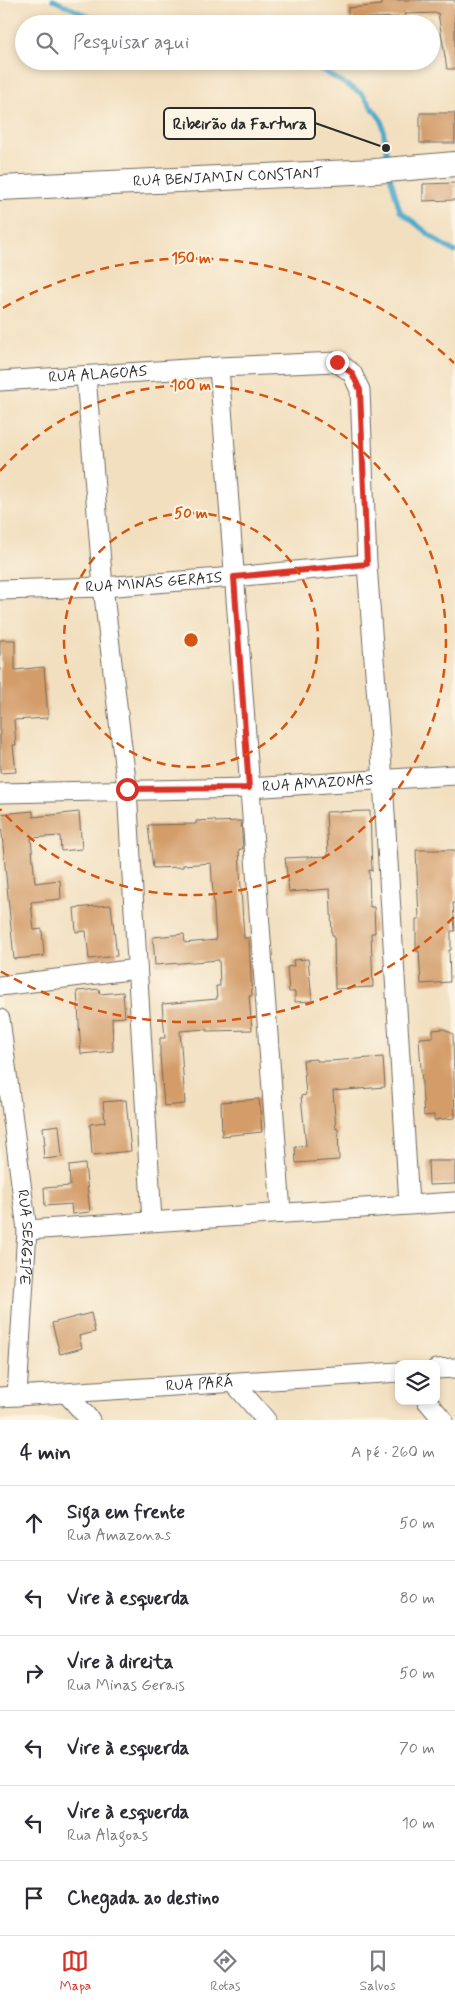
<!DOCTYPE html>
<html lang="pt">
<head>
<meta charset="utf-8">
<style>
	:root { --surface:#fff; --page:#f2f2f3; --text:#2b2b33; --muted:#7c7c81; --line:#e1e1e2; --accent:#d93025 }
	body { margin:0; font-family:Mynerve,sans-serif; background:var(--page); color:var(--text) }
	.controls { position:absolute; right:15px; bottom:15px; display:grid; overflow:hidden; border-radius:10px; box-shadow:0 2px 8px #0003 }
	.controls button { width:45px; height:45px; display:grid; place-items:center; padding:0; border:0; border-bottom:1px solid var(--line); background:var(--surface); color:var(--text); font:25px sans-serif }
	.stop { position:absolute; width:15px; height:15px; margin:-11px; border:4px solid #d93025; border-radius:50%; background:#fff }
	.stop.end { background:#d93025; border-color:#fff; box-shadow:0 1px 5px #0008 }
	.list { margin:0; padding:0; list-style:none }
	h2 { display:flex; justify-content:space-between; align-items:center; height:65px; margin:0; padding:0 20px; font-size:21px }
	h2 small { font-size:16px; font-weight:400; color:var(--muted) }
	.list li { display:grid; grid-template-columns:32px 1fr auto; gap:15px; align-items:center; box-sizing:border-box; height:75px; padding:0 20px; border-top:1px solid var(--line) }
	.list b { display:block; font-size:19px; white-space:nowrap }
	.list p { margin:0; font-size:16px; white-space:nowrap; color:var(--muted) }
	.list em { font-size:16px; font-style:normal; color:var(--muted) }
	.icon { flex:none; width:28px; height:28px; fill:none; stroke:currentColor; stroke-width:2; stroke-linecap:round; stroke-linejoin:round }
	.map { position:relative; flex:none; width:455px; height:1420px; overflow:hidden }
	.search { position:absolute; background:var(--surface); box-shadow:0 2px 8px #0003; left:15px; right:15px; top:15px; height:55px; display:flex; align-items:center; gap:12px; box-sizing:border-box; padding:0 18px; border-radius:28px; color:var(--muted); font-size:19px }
	.sheet { height:515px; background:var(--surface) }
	nav { display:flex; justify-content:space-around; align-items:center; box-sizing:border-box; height:70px; border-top:1px solid var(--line); background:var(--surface); font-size:14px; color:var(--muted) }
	nav a { display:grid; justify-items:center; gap:2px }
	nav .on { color:var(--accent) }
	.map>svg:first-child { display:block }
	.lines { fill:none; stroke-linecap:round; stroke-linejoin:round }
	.stream { stroke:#4ca9cb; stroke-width:5 }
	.building { fill:#d39c69 }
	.minor-casing { stroke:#716a5f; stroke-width:21 }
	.tertiary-casing { stroke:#716a5f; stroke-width:26 }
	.minor { stroke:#fff; stroke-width:19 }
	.tertiary { stroke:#fff; stroke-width:24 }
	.route { stroke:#d93025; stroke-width:6 }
	.ring { fill:none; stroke:#d5540f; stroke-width:2.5; stroke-dasharray:9 6 }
	.labels { text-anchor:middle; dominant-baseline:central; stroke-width:4; stroke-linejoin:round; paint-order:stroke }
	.street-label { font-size:15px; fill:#2b2b2b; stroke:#fcf5e5 }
	.centre { fill:#d5540f; stroke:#fcf5e5; stroke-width:2.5 }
	.ring-label { font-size:15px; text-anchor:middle; font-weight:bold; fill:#d5540f; stroke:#fcf5e5; stroke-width:4; stroke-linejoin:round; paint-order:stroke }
	.leader { fill:none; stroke:#2b2b2b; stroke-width:2 }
	.callout-dot { fill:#2b2b2b; stroke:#fcf5e5; stroke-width:2 }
	.callout { fill:#fcf5e5; stroke:#2b2b2b; stroke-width:2 }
	.callout-label { font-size:16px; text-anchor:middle; font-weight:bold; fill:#2b2b2b }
</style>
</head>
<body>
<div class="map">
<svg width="455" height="1420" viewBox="0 0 455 1420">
	<rect width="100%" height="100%" fill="#fcf5e5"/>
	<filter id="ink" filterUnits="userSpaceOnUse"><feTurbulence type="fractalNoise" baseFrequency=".02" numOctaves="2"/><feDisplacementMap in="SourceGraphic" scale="10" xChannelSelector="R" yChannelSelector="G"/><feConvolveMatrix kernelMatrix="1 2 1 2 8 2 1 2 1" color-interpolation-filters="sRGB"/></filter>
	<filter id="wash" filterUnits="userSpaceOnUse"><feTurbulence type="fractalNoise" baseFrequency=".0096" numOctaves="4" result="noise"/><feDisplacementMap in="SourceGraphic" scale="20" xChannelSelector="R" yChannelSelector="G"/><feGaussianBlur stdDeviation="1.12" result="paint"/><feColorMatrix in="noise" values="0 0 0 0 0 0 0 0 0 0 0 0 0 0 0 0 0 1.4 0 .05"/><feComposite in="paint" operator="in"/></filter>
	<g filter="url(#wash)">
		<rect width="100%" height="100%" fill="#f2dfbf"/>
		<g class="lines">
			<g class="stream">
				<path d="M 53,0 L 106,24"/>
				<path d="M 304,61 L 325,72 L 362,94 L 382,121 L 388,163"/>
				<path d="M 390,176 L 400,211 L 440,243 L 455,252"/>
			</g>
		</g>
		<g id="blocks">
			<g class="building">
				<path d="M 382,0 L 455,0 L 455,69 L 447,69 L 438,13 L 405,14 L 405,17 L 367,18 L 367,22 L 354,24 L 353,18 L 348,18 L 348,8 L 382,5 Z"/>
				<rect x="420" y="113" width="35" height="30"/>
				<path d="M 455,183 L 455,200 L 423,201 L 423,184 Z"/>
				<path d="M 0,640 L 15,640 L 15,670 L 44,667 L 48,718 L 14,720 L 16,745 L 13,745 L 16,772 L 0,773 Z"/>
				<path d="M 33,811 L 33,817 L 79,812 L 82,849 L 61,851 L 60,836 L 31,838 L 35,883 L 60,880 L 61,899 L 31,902 L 34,930 L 42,929 L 44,956 L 14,959 L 0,814 Z"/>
				<path d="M 370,811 L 372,871 L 369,870 L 370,907 L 374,907 L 375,933 L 371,933 L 373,987 L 335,989 L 334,935 L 332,935 L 330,889 L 289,892 L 285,858 L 328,856 L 326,812 Z"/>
				<path d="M 215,820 L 215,822 L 241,821 L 243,849 L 239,849 L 241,889 L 244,938 L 249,938 L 252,996 L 249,996 L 252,1030 L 207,1031 L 207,1029 L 180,1031 L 185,1104 L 164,1106 L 160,1055 L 160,1038 L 165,1038 L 162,1004 L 217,999 L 216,986 L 220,986 L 219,960 L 155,965 L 153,937 L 184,934 L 185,943 L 216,940 L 211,863 L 183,865 L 183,867 L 153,868 L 148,825 L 196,824 L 196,821 Z"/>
				<path d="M 416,850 L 455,850 L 455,903 L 453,903 L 455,931 L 451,931 L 451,950 L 449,950 L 450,982 L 421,984 L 419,951 L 416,951 L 416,919 L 419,919 Z"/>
				<path d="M 111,905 L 117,956 L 89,959 L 86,931 L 76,932 L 74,908 Z"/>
				<path d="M 308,959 L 312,1001 L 295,1002 L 295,992 L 289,992 L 287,967 L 294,966 L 293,960 Z"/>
				<path d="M 99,989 L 100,994 L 123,992 L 125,1017 L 112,1018 L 113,1051 L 81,1054 L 77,991 Z"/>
				<path d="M 444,1029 L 453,1034 L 455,1118 L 434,1120 L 434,1115 L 424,1116 L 419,1038 L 433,1037 L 433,1030 Z"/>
				<path d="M 383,1057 L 385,1087 L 333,1091 L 336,1129 L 338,1128 L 339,1160 L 296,1163 L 295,1147 L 306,1146 L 301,1096 L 306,1095 L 303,1060 L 317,1059 L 317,1061 L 330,1061 Z"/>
				<path d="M 259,1099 L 262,1132 L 222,1136 L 221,1102 Z"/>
				<path d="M 126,1100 L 131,1151 L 92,1155 L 90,1124 L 105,1122 L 103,1102 Z"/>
				<path d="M 59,1125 L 62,1157 L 44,1159 L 43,1145 L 45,1145 L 43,1127 Z"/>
				<path d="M 428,1161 L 455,1161 L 455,1184 L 429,1185 Z"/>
				<path d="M 85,1164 L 90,1212 L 72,1214 L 71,1204 L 45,1206 L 44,1188 L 70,1186 L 69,1166 Z"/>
				<path d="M 91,1313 L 95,1332 L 79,1336 L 82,1348 L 60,1354 L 52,1323 Z"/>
			</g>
		</g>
	</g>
	<g filter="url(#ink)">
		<use href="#blocks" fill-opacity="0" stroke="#716a5f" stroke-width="1"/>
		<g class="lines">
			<g class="minor-casing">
				<g id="minor">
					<path d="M 219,367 L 281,1212"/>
					<path d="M 86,376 L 103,587 L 127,789 L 152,1221"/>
					<path id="s1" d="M 0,381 L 219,367 L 337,362 L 352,373 L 360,390 L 367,564 L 383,781 L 409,1204"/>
					<path id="s2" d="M 0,590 L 103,587 L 234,577 L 367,564"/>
					<path id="s3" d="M 0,793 L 249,788 L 455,775"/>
					<path d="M 0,986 L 137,969"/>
					<path id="s4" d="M 0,1019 L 27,1230 L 17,1396"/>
					<path d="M 27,1230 L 455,1202"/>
					<path d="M 436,1369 L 455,1368"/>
					<path d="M 234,1383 L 266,1420"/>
					<path d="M 67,1394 L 90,1420"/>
					<path id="s5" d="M 0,1397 L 399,1372"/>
					<path d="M 427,1401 L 443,1420"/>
				</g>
			</g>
			<g class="tertiary-casing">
				<g id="tertiary">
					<path id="s6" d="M 0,188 L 375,171 L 455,164"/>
				</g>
			</g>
			<use href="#minor" class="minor"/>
			<use href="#tertiary" class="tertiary"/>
		</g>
	</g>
	<g class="lines" filter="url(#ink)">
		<path class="route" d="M 127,789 L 249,788 L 234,577 L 367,564 L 360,390 L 352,373 L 337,362"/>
	</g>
	<g class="ring">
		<circle cx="191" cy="640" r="127"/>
		<path d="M0 471A255 255 0 1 1 0 809"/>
		<path d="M454 917A382 382 0 0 1 0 971M3 308A382 382 0 0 1 454 363"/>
	</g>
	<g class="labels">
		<g class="street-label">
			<text stroke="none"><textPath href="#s6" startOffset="228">RUA BENJAMIN CONSTANT</textPath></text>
			<text stroke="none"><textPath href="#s1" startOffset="98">RUA ALAGOAS</textPath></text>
			<text stroke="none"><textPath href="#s2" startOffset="154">RUA MINAS GERAIS</textPath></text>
			<text stroke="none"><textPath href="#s3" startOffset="318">RUA AMAZONAS</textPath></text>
			<text stroke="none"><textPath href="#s4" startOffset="220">RUA SERGIPE</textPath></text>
			<text stroke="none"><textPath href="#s5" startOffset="200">RUA PARÁ</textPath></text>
		</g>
	</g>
	<circle cx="191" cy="640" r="8" class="centre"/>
	<g class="ring-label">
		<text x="191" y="263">150 m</text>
		<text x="191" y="390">100 m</text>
		<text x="191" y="518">50 m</text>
	</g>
	<path class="leader" d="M386 148L315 123"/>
	<circle class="callout-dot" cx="386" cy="148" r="5"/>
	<rect class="callout" x="164" y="108" width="151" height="31" rx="5"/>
	<g class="callout-label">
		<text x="240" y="129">Ribeirão da Fartura</text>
	</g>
</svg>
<div class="controls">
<button><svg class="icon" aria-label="layers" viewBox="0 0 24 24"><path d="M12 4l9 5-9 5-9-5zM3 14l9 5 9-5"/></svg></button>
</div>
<div class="stop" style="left:127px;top:789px"></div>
<div class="stop end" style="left:337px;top:362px"></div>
<div class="search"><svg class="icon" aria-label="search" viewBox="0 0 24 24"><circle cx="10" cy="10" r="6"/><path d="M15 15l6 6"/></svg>Pesquisar aqui</div>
</div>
<section class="sheet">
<h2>4 min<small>A pé · 260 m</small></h2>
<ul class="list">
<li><svg class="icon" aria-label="ahead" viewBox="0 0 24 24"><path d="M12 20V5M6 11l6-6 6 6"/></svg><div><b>Siga em frente</b><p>Rua Amazonas</p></div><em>50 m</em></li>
<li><svg class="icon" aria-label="left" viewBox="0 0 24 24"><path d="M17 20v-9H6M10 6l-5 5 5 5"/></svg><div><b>Vire à esquerda</b></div><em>80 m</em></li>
<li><svg class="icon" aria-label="right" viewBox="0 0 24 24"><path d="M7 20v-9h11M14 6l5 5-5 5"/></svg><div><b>Vire à direita</b><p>Rua Minas Gerais</p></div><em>50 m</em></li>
<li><svg class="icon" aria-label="left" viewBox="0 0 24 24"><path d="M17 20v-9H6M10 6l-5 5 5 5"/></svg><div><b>Vire à esquerda</b></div><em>70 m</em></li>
<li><svg class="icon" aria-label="left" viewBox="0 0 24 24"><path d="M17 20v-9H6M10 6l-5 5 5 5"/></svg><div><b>Vire à esquerda</b><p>Rua Alagoas</p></div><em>10 m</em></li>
<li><svg class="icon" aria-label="arrive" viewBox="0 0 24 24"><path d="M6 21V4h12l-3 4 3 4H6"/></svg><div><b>Chegada ao destino</b></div></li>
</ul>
</section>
<nav>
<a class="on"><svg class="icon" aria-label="map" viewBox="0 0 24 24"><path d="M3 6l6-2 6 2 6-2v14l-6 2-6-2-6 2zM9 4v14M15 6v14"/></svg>Mapa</a>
<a><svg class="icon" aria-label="directions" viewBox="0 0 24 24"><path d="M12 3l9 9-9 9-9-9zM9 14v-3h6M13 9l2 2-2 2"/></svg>Rotas</a>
<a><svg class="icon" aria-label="saved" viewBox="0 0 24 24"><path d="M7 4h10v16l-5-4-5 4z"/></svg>Salvos</a>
</nav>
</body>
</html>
